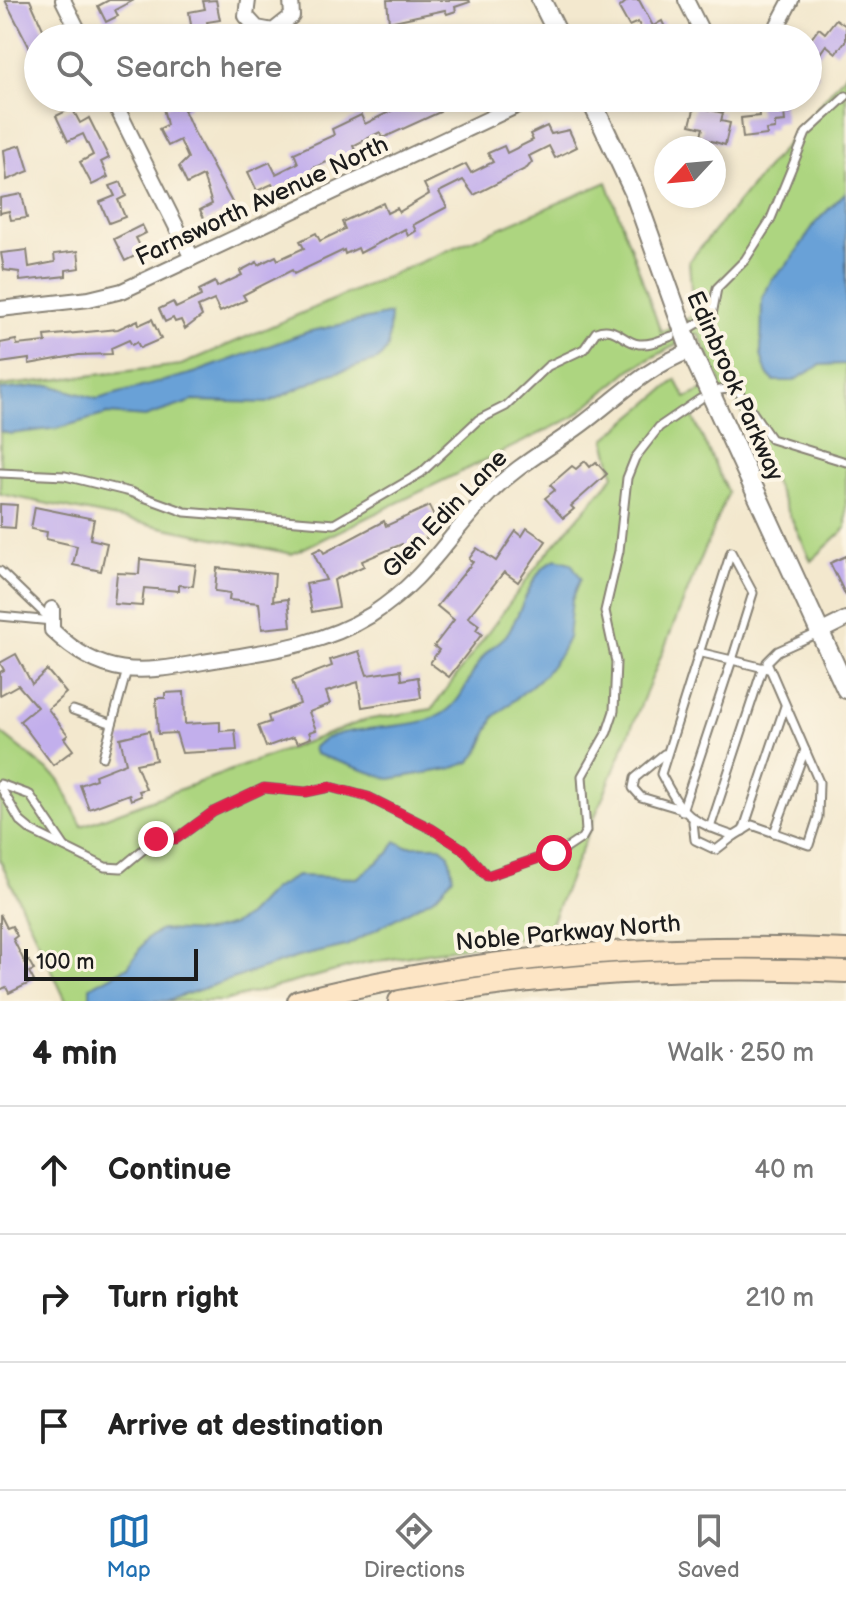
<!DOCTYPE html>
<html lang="en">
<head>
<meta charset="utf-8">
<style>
	:root { --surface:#fff; --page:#f2f2f2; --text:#222; --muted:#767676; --line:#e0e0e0; --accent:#1f6fb2 }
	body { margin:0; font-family:"Balsamiq Sans",sans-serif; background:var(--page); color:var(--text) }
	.compass { position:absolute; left:654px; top:136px; width:72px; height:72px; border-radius:50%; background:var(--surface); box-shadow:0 4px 12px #0003; rotate:244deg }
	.scale { position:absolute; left:24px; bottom:20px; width:174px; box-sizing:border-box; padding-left:8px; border:4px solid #1c1c1c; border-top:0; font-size:22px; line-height:28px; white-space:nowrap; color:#1c1c1c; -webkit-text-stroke:6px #fcf5e5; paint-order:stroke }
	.stop { position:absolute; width:24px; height:24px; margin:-18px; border:6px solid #e11d48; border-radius:50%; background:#fff }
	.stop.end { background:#e11d48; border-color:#fff; box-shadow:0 2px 8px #0008 }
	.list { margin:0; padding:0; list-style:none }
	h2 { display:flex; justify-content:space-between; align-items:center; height:104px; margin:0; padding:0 32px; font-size:34px }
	h2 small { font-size:26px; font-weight:400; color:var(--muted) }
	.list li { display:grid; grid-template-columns:52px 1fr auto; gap:24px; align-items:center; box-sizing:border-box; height:128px; padding:0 32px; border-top:2px solid var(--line) }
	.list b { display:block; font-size:30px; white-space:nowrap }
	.list em { font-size:26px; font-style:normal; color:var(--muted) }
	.icon { flex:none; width:44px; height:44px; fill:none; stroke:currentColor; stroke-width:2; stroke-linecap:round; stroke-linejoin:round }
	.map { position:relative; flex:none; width:846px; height:1001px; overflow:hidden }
	.search { position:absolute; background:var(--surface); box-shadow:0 4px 12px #0003; left:24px; right:24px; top:24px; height:88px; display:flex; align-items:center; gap:20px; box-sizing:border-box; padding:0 28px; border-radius:44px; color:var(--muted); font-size:30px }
	.sheet { height:488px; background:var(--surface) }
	nav { display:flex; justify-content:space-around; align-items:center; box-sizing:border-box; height:112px; border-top:2px solid var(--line); background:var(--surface); font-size:22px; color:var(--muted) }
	nav a { display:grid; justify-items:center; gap:4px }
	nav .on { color:var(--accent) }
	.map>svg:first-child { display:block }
	.green { fill:#add580; stroke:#64784e; stroke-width:2 }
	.water { fill:#69a1d7; stroke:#425e7a; stroke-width:2 }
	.building { fill:#c2afec }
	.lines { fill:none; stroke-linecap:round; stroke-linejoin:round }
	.service-casing { stroke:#888275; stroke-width:11 }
	.minor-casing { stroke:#888275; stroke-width:18 }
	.tertiary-casing { stroke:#888275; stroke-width:22 }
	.secondary-casing { stroke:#888275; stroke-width:24 }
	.service { stroke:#fff; stroke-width:7 }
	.minor { stroke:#fff; stroke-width:14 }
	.tertiary { stroke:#fff; stroke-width:18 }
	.secondary { stroke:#fde5c5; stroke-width:20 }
	.route { stroke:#e11d48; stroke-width:10 }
	.labels { text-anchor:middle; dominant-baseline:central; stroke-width:8; stroke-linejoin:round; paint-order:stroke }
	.street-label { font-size:24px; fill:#1c1c1c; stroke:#fcf5e5 }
</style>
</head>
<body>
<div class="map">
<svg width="846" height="1001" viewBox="0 0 846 1001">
	<rect width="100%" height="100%" fill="#fcf5e5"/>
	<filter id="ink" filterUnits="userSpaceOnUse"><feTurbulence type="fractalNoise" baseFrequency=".0125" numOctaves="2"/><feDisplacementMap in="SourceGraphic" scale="16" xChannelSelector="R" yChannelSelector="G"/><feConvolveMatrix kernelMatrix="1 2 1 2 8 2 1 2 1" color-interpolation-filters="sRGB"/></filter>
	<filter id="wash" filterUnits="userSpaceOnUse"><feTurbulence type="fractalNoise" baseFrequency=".006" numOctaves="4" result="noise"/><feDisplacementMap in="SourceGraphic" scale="32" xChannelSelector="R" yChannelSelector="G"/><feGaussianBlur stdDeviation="1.8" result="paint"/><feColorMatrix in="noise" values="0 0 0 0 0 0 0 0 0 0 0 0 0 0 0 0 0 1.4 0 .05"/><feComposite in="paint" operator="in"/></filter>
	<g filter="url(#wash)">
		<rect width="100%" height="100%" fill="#f3e8ce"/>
		<path class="green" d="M 846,73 L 846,528 L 811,561 L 733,393 L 690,411 L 728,493 L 547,933 L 362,964 L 223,1001 L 66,1001 L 0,860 L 0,732 L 59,779 L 82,826 L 365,720 L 432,709 L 542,559 L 614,476 L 605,439 L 676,380 L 686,398 L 721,382 L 698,333 L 631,369 L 574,417 L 292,554 L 0,494 L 0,386 L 181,365 L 607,182 L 661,332 L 693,316 L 689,261 Z"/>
		<g class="water">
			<path d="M 846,192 L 846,364 L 821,365 L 793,381 L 774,381 L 767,374 L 761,355 L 762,299 L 771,281 L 791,260 L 816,222 Z"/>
			<path d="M 390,314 L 388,348 L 378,360 L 325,376 L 267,403 L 193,401 L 145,417 L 107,414 L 59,428 L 10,434 L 0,431 L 0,390 L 50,385 L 97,399 L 194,373 L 307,332 Z"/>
			<path d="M 556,559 L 571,563 L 581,578 L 572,600 L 568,638 L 560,654 L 544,675 L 494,717 L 479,752 L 470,762 L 450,769 L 390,779 L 315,754 L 313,748 C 336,721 412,733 442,714 C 467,699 469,669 489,650 C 495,644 502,641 507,634 C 524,610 529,571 556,559 Z"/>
			<path d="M 396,841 L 405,846 L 439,846 L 449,854 L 453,877 L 436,896 L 346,946 L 298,957 L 166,1001 L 90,1001 L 90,987 L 128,967 L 147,938 L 161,930 L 206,932 L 232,925 L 247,916 L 273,889 L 297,876 L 357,878 L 389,853 Z"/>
		</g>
		<g id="blocks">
			<g class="building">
				<path d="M 5,0 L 30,0 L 47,38 L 38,38 L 38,64 Z"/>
				<path d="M 109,0 L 134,0 L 115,10 L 118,16 L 106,22 L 98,6 Z"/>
				<path d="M 216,0 L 220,20 L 207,22 L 210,35 L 193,38 L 189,12 L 205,9 L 203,1 Z"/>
				<path d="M 387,0 L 469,0 L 470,2 L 455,7 L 456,11 L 447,14 L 445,10 L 389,22 Z"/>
				<path d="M 628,0 L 639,0 L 653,26 L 662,21 L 670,38 L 645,38 L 638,22 L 629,26 L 619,8 Z"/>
				<path d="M 836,19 L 846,26 L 846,40 L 836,53 L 826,45 L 810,67 L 819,74 L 808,88 L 808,43 L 819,28 L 825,33 Z"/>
				<path d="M 186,98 L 190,107 L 184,110 L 193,130 L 234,206 L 206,222 L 200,210 L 212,204 L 203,176 L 187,184 L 179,167 L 188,158 L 180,140 L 168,146 L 159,129 L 167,125 L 163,108 Z"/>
				<path d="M 428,98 L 452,98 L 437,105 L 440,112 L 383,138 L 380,132 L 353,146 L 356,152 L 339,160 L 338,157 L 313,168 L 314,171 L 275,190 L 272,184 L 257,191 L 248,172 L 270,162 L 276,174 L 298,163 L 294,153 L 334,135 L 332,129 L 361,115 L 365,124 L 405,104 L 407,107 Z"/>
				<path d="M 783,101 L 785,122 L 775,123 L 775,129 L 766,130 L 767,135 L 743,138 L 741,118 L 759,116 L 758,103 Z"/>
				<path d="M 695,106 L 723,113 L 721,121 L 730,123 L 725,145 L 708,140 L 701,136 L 703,128 L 690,125 Z"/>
				<path d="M 72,108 L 80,123 L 89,118 L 109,158 L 101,162 L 108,177 L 92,185 L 80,162 L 93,155 L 83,134 L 68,141 L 56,116 Z"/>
				<path d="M 547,126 L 551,134 L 569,130 L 577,147 L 555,158 L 549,146 L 529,156 L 532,162 L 527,168 L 474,195 L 463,180 L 439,192 L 447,207 L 413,225 L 416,231 L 408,236 L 405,229 L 360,253 L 358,248 L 345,254 L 344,250 L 294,274 L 292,270 L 243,295 L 246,300 L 220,312 L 214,300 L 198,307 L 202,316 L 185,329 L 181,320 L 175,322 L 173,318 L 165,322 L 159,309 L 173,302 L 176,308 L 201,296 L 199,290 L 215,282 L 217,287 L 242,275 L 240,271 L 257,262 L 258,265 L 276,256 L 278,260 L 304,248 L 300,241 L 316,233 L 320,241 L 345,229 L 342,222 L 383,203 L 387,213 L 397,208 L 399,212 L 429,194 L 424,184 L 466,164 L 471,173 L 493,162 L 488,153 L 504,146 L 507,153 L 533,140 L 530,134 Z"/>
				<path d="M 21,145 L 29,171 L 7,180 L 4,150 Z"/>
				<path d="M 121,182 L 126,196 L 118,200 L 125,217 L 109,223 L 100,202 L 115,196 L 110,186 Z"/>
				<path d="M 22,194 L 27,218 L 11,220 L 9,211 L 0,213 L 0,198 Z"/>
				<path d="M 142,225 L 146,233 L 136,238 L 143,252 L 125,261 L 114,239 Z"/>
				<path d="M 27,250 L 29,267 L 55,262 L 54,254 L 78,251 L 80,268 L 66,270 L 66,276 L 20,281 L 19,272 L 4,270 L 1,253 Z"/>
				<path d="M 152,319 L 161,339 L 140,348 L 137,342 L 132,345 L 129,340 L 111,348 L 112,354 L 79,355 L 29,364 L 29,359 L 0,363 L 0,343 L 16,340 L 17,345 L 46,342 L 45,336 L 118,329 L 138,320 L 139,325 Z"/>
				<path d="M 585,461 L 590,467 L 596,462 L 607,474 L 571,506 L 574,509 L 563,518 L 545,498 L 555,490 L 550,485 L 572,466 L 576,469 Z"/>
				<path d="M 0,504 L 17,505 L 15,528 L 0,527 Z"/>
				<path d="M 429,506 L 439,527 L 425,533 L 427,538 L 404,549 L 402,544 L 362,561 L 364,566 L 334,580 L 339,607 L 312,612 L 306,584 L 326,580 L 313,552 L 321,548 L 324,553 L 384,521 L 386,526 Z"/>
				<path d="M 35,507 L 94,519 L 90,539 L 107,543 L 101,571 L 73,565 L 77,546 L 46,539 L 47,532 L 31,529 Z"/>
				<path d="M 527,528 L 546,541 L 518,582 L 504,572 L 468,617 L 479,625 L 476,630 L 482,634 L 449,677 L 430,663 L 439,650 L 434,646 L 454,620 L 437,606 L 473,562 L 469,559 L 477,548 L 496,561 L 516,531 L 522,536 Z"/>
				<path d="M 846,556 L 846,596 L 830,563 Z"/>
				<path d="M 140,559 L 196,565 L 193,586 L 179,585 L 179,591 L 144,588 L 142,606 L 114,604 L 117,573 L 139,574 Z"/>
				<path d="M 217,568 L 275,574 L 273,601 L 288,599 L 291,626 L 262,629 L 259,603 L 229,600 L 230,593 L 215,591 Z"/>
				<path d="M 359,651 L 367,675 L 401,670 L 402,680 L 418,677 L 421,698 L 362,707 L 358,682 L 326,692 L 330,704 L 309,712 L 316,730 L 309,732 L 311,738 L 298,743 L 293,737 L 266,747 L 258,726 L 270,722 L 268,716 L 300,704 L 292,681 L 332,666 L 330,660 Z"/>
				<path d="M 16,654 L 32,684 L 47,670 L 66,693 L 48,709 L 68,735 L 64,738 L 73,750 L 53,765 L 20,721 L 37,707 L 18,685 L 0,695 L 0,672 L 4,670 L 0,663 Z"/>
				<path d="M 184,692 L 185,724 L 220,722 L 220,731 L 235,730 L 237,750 L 182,753 L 176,733 L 158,734 L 156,698 L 165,698 L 165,693 Z"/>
				<path d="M 149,731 L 156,760 L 136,764 L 146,789 L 139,791 L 141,796 L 131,800 L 129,794 L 89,809 L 80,785 L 96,779 L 95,775 L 126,763 L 120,738 Z"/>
				<path d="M 0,914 L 7,928 L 12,926 L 17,936 L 13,939 L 25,963 L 29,961 L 34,970 L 29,972 L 34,981 L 9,993 L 6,987 L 0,990 Z"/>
			</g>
		</g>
	</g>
	<g filter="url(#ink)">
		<use href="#blocks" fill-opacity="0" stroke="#888275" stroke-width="2"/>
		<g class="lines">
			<g class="service-casing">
				<g id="service">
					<path d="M 692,327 L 712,315 L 717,288 L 745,260 L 770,221 L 806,133 L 846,96"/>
					<path d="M 720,390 L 736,388 L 771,439 L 846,462"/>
					<path d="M 0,473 L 65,476 L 130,492 L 185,512 L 334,524 L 421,473 L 478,420 L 506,406 L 548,366 L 584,349 L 596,332 C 615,324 623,342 639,344 C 651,345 661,340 672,336"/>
					<path d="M 0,571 L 50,619"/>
					<path d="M 0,616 L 52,621"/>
					<path d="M 768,669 L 732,660 L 753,593 L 731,552 L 661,774 C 683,816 690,821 734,836 L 752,825 L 809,845 L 818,817 L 819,782 L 767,662 L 778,651 L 818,633"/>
					<path d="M 73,710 L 110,723"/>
					<path d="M 664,754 L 635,778 L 633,788 L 641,797 L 678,808"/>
					<path d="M 103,757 L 127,670"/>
					<path d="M 0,784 L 30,795 L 65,847"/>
					<path d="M 0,786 L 20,821 L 32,831 L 105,867 L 121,868 L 156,839 L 176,839 L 213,812 L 264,788 L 306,792 L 330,787 L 368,797 L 432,829 L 463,849 L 487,876 L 567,848 L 582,838 L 586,831 L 582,776 L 607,732 L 614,711 L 616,662 L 605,611 L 619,551 L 627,478 L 635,458 L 659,427 L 700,399"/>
					<path d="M 682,811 L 732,660 L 698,652"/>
					<path d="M 693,822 L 695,840 L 716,850 L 734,836"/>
					<path d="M 710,828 L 763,667"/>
					<path d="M 743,831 L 785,706"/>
					<path d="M 774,833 L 805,750"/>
				</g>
			</g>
			<g class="minor-casing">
				<g id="minor">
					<path d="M 63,0 L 82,38"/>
					<path d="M 248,0 L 246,16 L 257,28 L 273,31 L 292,16 L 291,0"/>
					<path d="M 686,0 L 705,38"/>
					<path d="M 771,38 L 791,0"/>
					<path d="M 112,98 L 192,258"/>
					<path d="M 0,309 L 89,299 L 122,291 L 533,98"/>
					<path d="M 52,609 L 52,630 C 102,678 138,674 203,662 C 261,652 319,647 371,615 C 428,578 445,539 489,494 C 516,466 550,448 581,425 C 617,398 648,366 691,351"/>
					<path d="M 820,632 L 846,619"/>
				</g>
			</g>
			<g class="tertiary-casing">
				<g id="tertiary">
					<path d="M 541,0 L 560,38"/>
					<path d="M 590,98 L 634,192 L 691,351 L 846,689"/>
				</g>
			</g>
			<g class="secondary-casing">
				<g id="secondary">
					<path d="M 298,1001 C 478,955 661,942 846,950"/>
					<path d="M 399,1001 C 547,972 696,965 846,972"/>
				</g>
			</g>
			<use href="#service" class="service"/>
			<use href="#minor" class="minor"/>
			<use href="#tertiary" class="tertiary"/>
			<use href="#secondary" class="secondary"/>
		</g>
	</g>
	<g class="lines" filter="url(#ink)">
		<path class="route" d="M 156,839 L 176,839 L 213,812 L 264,788 L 306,792 L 330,787 L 368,797 L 432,829 L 463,849 L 487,876 L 554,853"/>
	</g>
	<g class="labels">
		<g class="street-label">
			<text transform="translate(262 201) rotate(-25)">Farnsworth Avenue North</text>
			<text transform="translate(735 386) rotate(66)">Edinbrook Parkway</text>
			<text transform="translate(445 514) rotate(-46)">Glen Edin Lane</text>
			<text transform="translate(568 933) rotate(-5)">Noble Parkway North</text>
		</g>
	</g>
</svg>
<svg class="compass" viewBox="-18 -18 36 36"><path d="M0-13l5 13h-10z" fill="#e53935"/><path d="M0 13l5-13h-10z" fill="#767676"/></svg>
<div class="scale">100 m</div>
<div class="stop" style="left:554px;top:853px"></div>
<div class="stop end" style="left:156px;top:839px"></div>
<div class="search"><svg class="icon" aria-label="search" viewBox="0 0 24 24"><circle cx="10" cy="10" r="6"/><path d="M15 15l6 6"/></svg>Search here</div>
</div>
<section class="sheet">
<h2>4 min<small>Walk · 250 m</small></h2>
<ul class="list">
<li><svg class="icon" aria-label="ahead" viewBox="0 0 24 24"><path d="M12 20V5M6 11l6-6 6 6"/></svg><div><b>Continue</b></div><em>40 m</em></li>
<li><svg class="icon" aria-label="right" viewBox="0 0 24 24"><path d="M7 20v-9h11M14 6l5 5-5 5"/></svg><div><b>Turn right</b></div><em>210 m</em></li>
<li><svg class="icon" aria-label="arrive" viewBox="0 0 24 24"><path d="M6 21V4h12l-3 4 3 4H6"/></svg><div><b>Arrive at destination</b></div></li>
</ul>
</section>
<nav>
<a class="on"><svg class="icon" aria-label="map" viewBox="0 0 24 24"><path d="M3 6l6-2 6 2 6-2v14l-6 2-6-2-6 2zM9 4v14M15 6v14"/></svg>Map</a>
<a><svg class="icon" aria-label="directions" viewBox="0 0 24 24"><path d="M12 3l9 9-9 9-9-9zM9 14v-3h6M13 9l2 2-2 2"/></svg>Directions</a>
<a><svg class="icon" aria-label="saved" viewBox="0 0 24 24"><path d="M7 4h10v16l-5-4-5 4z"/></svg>Saved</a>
</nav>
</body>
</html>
